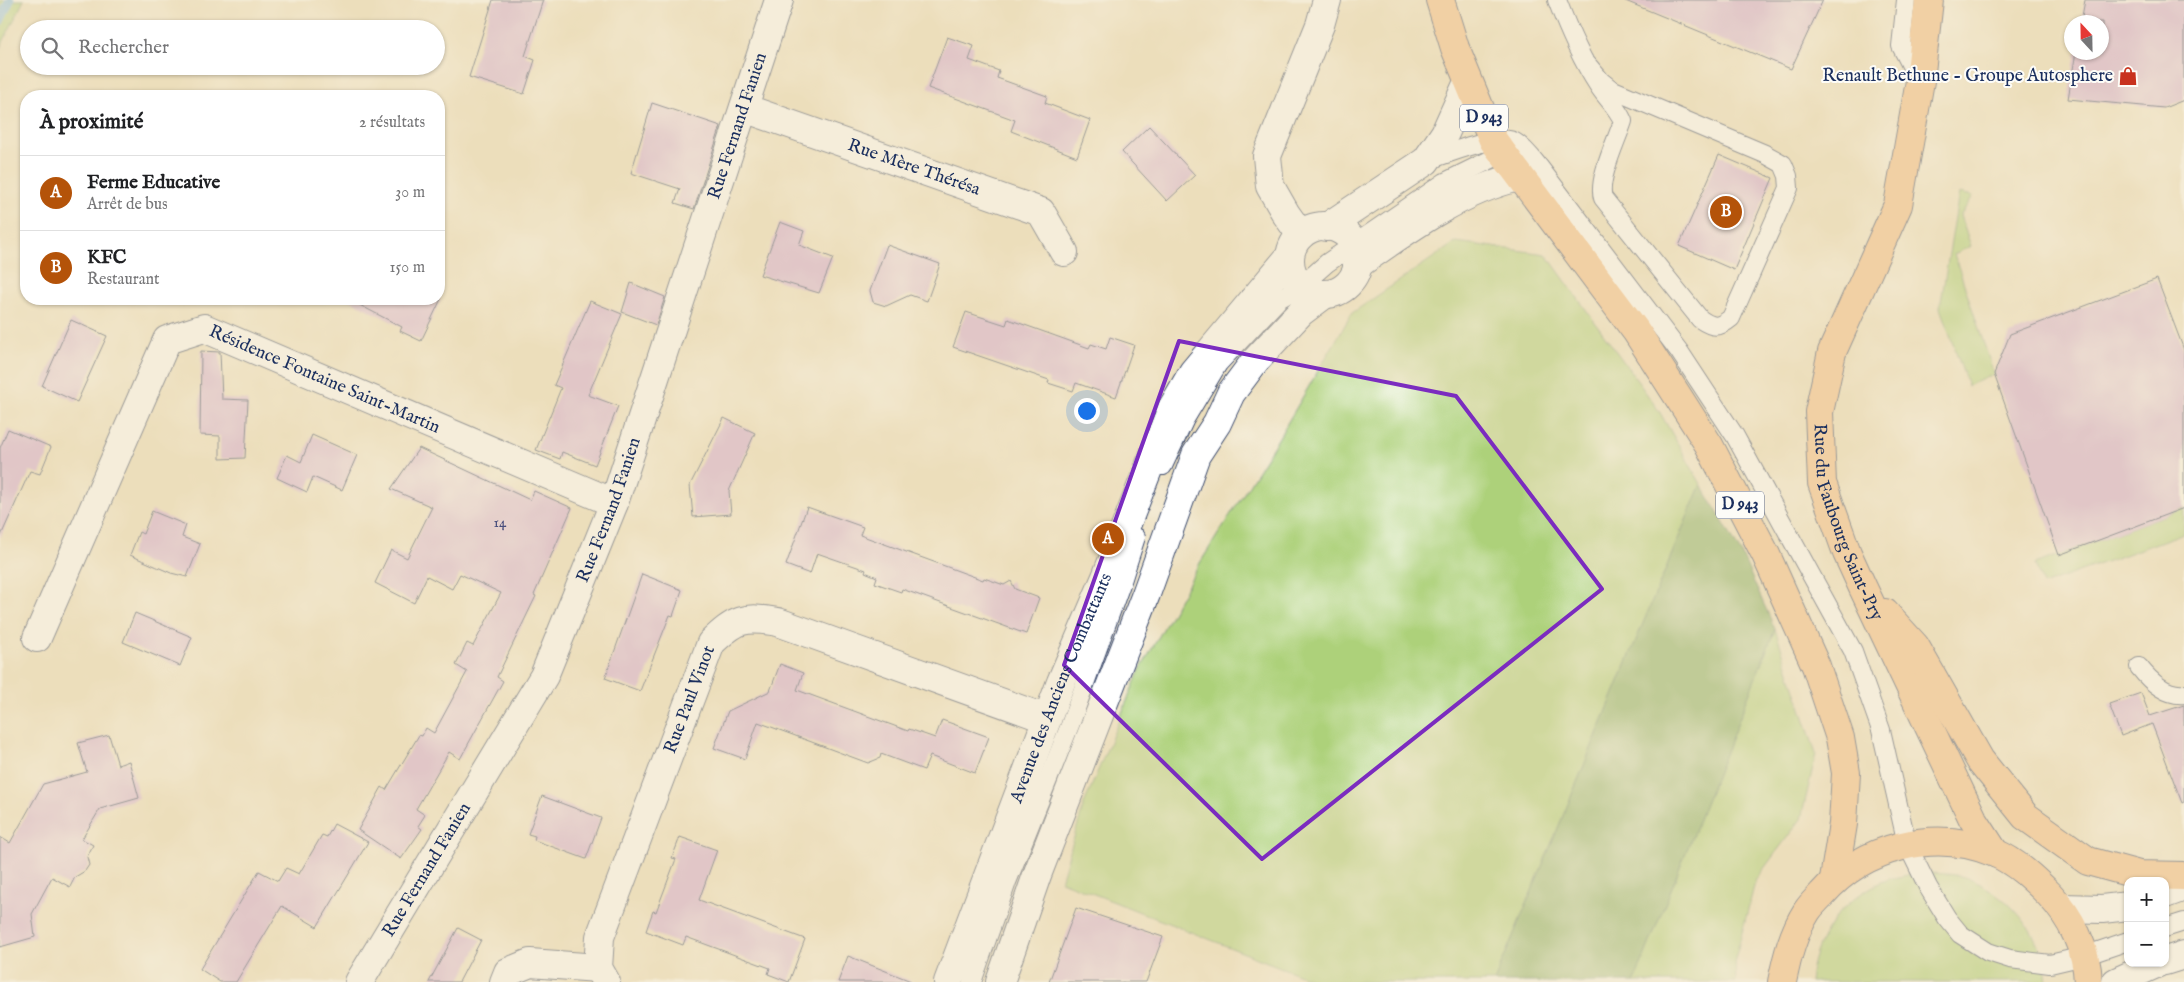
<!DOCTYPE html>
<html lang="fr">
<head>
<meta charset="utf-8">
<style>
	:root { --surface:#fff; --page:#f2f2f2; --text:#202124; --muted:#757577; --line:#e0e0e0; --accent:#b45309 }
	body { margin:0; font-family:"IM FELL English",serif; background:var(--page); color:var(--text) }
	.controls { position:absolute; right:15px; bottom:15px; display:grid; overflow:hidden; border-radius:10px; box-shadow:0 1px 4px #0004 }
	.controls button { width:45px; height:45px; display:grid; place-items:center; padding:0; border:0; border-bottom:1px solid var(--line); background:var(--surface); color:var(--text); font:25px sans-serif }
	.compass { position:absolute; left:2064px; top:15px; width:45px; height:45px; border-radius:50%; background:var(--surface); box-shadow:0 1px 4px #0004; rotate:338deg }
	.you { position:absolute; left:1086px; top:410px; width:18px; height:18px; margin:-12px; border:4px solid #fff; border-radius:50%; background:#1a73e8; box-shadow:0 0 0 8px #1a73e833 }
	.badge { display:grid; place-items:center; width:32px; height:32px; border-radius:50%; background:var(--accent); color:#fff; font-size:16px; font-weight:700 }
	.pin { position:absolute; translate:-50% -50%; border:2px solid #fff; box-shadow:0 1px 5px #0006 }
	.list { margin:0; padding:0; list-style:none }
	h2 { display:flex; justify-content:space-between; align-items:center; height:65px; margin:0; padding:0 20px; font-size:21px }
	h2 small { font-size:16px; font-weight:400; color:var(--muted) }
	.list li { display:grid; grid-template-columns:32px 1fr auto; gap:15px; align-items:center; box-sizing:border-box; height:75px; padding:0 20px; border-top:1px solid var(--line) }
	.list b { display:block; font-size:19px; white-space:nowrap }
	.list p { margin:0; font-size:16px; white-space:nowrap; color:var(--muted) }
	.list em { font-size:16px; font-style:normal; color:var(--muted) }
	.icon { flex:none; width:28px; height:28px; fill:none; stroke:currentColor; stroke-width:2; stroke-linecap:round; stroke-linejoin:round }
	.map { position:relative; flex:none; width:2184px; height:982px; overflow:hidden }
	.search { position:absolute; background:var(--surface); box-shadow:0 1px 4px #0004; left:20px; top:20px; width:425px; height:55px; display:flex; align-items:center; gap:12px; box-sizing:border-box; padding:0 18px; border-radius:28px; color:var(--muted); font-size:19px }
	.panel { position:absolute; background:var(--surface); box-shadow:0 1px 4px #0004; left:20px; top:90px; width:425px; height:215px; border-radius:20px }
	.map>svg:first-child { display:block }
	.green { fill:#add17a; stroke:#64806c }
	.forest { fill:#8ab36a; stroke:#527164 }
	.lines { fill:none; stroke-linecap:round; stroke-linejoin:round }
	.stream { stroke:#76b8eb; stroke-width:9 }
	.building { fill:#d2a9d5 }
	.service-casing { stroke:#3a496c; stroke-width:20 }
	.minor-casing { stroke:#3a496c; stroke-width:30 }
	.tertiary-casing { stroke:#3a496c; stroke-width:30 }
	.primary-casing { stroke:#3a496c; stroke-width:30 }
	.trunk-casing { stroke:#3a496c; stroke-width:30 }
	.service { stroke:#fff; stroke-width:18 }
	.minor { stroke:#fff; stroke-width:28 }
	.tertiary { stroke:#fff; stroke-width:28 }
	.primary { stroke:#f7be87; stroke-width:28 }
	.trunk { stroke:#f7be87; stroke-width:28 }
	.marked { fill:none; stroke:#7b2cbf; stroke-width:4; stroke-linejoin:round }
	.labels { text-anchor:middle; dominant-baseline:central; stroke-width:4; stroke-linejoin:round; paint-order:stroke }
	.number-label { font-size:15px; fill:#494e7c }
	.shield { fill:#fdfcf7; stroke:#5f6c8c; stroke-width:1 }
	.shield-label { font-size:16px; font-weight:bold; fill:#1b2f5e }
	.poi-label { font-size:18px; fill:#1b2f5e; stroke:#fdfcf7; text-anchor:end }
	.street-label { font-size:18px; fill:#1b2f5e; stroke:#fdfcf7 }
</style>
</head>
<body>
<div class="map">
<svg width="2184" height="982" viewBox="0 0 2184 982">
	<rect width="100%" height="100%" fill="#fdfcf7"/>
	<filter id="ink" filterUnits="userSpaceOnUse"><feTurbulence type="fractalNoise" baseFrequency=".02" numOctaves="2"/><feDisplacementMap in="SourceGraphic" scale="10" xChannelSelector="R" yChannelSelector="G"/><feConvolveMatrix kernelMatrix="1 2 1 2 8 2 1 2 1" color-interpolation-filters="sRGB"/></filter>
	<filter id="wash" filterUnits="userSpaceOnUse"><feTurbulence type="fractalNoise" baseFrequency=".0096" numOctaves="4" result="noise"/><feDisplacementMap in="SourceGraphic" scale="20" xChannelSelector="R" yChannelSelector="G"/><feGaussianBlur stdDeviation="1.12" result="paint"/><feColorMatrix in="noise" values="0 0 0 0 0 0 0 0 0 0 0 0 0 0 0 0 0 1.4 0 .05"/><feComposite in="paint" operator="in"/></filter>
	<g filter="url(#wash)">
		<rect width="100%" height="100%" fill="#ecdebb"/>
		<g class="green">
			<path d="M 0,0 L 24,0 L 0,48 Z"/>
			<path d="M 1959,193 L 1973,196 L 1960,216 L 1971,246 L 1954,254 L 1994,374 L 1968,386 L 1940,308 Z"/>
			<path d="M 1456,242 L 1546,254 L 1659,411 L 1701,484 L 1494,982 L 1318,982 L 1061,881 L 1084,804 L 1139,672 L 1200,563 L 1278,439 L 1352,313 Z"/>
			<path d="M 2184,508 L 2184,533 L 2043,585 L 2035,564 Z"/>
			<path d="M 1775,629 L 1816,754 L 1801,819 L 1756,879 L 1735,959 L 1736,982 L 1634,982 Z"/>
			<path d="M 1922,872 C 1935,874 1952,873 1964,877 C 2009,893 2044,934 2047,982 L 1810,982 C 1813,939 1841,901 1881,882 C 1893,877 1909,875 1922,872 Z"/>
		</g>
		<path class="forest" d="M 1701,484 L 1741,553 L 1775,629 L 1634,982 L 1494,982 Z"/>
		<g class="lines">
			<path class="stream" d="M 0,21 L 10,0"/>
		</g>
		<g id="blocks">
			<g class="building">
				<path d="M 493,0 L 543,0 L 525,56 L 535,60 L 524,94 L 469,77 Z"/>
				<path d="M 1623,0 L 1823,0 L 1791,69 Z"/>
				<path d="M 2085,0 L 2184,0 L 2184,100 L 2164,108 L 2068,99 L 2076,52 L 2102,52 L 2102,22 L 2081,22 Z"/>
				<path d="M 947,37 L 974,46 L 969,60 L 999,71 L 997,78 L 1047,96 L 1045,103 L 1090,120 L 1077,157 L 1011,131 L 1015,120 L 928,88 Z"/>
				<path d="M 652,103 L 721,126 L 694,209 L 675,203 L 680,189 L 631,173 Z"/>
				<path d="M 1149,126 L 1195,175 L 1167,201 L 1122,152 Z"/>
				<path d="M 1719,155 L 1773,178 L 1734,270 L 1679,246 Z"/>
				<path d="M 780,222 L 804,231 L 799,245 L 833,258 L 819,293 L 760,275 Z"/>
				<path d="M 887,245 L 940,264 L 927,301 L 910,295 L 886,306 L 873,302 L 870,291 Z"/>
				<path d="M 2157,279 L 2184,350 L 2184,508 L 2059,555 L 1994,374 L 2010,334 Z"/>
				<path d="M 631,283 L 665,297 L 656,325 L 622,312 Z"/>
				<path d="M 348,299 L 441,299 L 421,341 L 400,331 L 402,327 Z"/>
				<path d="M 590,301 L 622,314 L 588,395 L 618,406 L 595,465 L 562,452 L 560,459 L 536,450 L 561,388 L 554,385 Z"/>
				<path d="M 966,312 L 1006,325 L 1008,319 L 1089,348 L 1091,344 L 1106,349 L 1110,337 L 1134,345 L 1116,397 L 1076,383 L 1073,391 L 1048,383 L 1049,380 L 953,347 Z"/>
				<path d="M 71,320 L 107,336 L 77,402 L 42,386 Z"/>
				<path d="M 201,351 L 220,352 L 222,399 L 248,400 L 245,458 L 220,459 L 220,436 L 200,435 Z"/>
				<path d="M 724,418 L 755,433 L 729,491 L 731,514 L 693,517 L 690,485 Z"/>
				<path d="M 8,429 L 51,447 L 40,474 L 30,471 L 0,538 L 0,448 Z"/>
				<path d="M 312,435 L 357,455 L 342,490 L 313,477 L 307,492 L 277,478 L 287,455 L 301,462 Z"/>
				<path d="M 419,448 L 530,500 L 534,491 L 572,508 L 534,595 L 536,596 L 497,677 L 503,681 L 460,759 L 449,752 L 416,809 L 425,815 L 418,826 L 422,829 L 401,859 L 358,830 L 382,787 L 386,790 L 419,735 L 422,736 L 426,728 L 434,733 L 467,672 L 456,665 L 467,643 L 473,646 L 501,593 L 460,574 L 452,589 L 427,576 L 414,603 L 375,583 L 391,550 L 407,558 L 432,507 L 391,489 Z"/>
				<path d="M 807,507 L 863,527 L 860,535 L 983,580 L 984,578 L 1004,585 L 1011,581 L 1015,589 L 1039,598 L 1026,634 L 902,589 L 901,592 L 875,583 L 877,577 L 865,572 L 866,570 L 817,553 L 810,574 L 786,565 Z"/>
				<path d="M 152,511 L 186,525 L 182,537 L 200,544 L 187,577 L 171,573 L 130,555 L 139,532 L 143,534 Z"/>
				<path d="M 642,574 L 682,590 L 673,616 L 670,615 L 640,691 L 605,678 Z"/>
				<path d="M 135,613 L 192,637 L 180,666 L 123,642 Z"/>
				<path d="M 780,664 L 803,673 L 797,690 L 908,731 L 909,729 L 935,738 L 942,720 L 989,737 L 975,773 L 930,756 L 924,770 L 881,754 L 880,758 L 868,763 L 758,722 L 745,759 L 714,748 L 728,711 L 770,691 Z"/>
				<path d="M 2141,693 L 2150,716 L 2184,705 L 2184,802 L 2182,803 L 2152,724 L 2121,736 L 2109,704 Z"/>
				<path d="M 109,735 L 118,765 L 129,761 L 139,798 L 100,809 L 82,839 L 93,845 L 87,857 L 89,865 L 85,871 L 75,877 L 70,887 L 52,877 L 32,914 L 35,937 L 0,947 L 0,837 L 10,843 L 43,784 L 87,772 L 78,743 Z"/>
				<path d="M 542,796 L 601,818 L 586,859 L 534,840 L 535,836 L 528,834 Z"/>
				<path d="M 334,824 L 368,842 L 317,927 L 282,906 L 236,982 L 220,982 L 200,969 L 259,871 L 278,881 L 286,868 L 299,874 L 322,835 L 327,837 Z"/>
				<path d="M 680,837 L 717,850 L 699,900 L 805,939 L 789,982 L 768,974 L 770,968 L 686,937 L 683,945 L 646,931 L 653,911 L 656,912 L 676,859 L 672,858 Z"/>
				<path d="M 1076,908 L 1163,937 L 1146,982 L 1049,982 Z"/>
				<path d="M 458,928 L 481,940 L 459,982 L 429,982 Z"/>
				<path d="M 848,956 L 911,981 L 911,982 L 838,982 Z"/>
			</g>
		</g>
	</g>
	<g filter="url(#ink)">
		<use href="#blocks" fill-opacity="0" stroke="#3a496c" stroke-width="1"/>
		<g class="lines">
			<g class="service-casing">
				<g id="service">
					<path d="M 1557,0 C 1568,29 1581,59 1598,85 C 1606,98 1617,107 1623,121 C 1617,140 1597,180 1603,198 L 1700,319 C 1713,328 1719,328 1731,318 L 1789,188 L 1788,176 L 1783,164 L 1765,154 L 1611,89 L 1601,81 L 1586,63"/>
					<path d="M 1906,0 L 1901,46 L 1919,81"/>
					<path d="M 1426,161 C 1445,155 1498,132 1515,142 C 1525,148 1533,159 1540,168 L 1679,351 L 1735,436 L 1810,573 L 1853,651 L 1881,730 L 1907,844 L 1928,887 L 1947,918 L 1960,934 L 1988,952 L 2010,959 L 2050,964 L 2084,956 L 2128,941"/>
					<path d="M 1163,466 L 1185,419 L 1218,364 L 1279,299 L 1301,286 L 1327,263 L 1445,182 L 1502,154 L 1511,152"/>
					<path d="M 2139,667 C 2150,681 2165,696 2184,694"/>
					<path d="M 2165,928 L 2184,922"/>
					<path d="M 972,982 L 1007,882 L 1070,725 L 1121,584 L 1136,537"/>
				</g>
			</g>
			<g class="minor-casing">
				<g id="minor">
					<path id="s1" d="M 744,108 L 1041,212 L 1064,252"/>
					<path d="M 1301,235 L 1286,214 L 1270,186 L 1267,156 L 1320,25 L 1327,0"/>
					<path id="s2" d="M 37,638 L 167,340 L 204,328 L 614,503"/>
					<path id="s3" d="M 359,982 L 544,676 L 614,503 L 779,0"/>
					<path d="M 504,982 L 508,972 L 530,963 L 598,968"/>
					<path id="s4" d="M 606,982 L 598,968 L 600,937 L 711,643 C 736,619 744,616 778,622 L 1047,719"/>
				</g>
			</g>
			<g class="tertiary-casing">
				<g id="tertiary">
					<circle cx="1324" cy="260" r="34"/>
					<path d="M 1327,227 L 1426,161 L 1445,133 L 1468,82"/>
					<path d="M 1357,265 C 1407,230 1459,191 1519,177"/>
					<path d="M 2165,894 L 2184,887"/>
					<path d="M 2062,908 L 2102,909 L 2128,906"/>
					<path d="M 2165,961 L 2184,955"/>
					<path id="s5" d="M 948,982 L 1061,682 L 1106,577 L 1172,408 L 1193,372 L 1290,256"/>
					<path d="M 1000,982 L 1037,875 L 1146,594 L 1196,455 L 1217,423 L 1231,393 L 1255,361 L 1301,312 L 1325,294"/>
					<path d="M 2116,982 L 2158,963"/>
				</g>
			</g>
			<g class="primary-casing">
				<g id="primary">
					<path d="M 1440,0 L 1455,48 L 1493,140 L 1636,331 L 1709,445 L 1766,555 L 1816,666 L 1840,738 L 1846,773 L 1843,824 L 1834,879"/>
					<path id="s6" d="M 1929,0 L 1920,81 L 1898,205 L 1832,352 L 1819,412 L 1822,483 L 1847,553 L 1863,588 L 1973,819 L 1995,853"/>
					<path d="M 1885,613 L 1915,646 L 1980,760 L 2025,816 L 2088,861 L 2139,875 L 2184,876"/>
				</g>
			</g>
			<g class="trunk-casing">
				<path id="trunk" d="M 1782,982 C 1787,957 1793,933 1807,911 C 1811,905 1817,899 1822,894 C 1864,846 1935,828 1995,853 C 2016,862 2033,878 2049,894 C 2071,917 2087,949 2088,982"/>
			</g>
			<use href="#service" class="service"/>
			<use href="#minor" class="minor"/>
			<use href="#tertiary" class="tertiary"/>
			<use href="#primary" class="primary"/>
			<use href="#trunk" class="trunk"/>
		</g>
	</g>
	<path d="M0 0H2184V982H0ZM 1179,341 L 1456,396 L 1602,589 L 1262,859 L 1064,665 Z" fill="#ecdebb" fill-opacity=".55" fill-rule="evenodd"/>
	<path class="marked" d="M 1179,341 L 1456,396 L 1602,589 L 1262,859 L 1064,665 Z"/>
	<defs>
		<g id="shop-bare" transform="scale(1.5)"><path d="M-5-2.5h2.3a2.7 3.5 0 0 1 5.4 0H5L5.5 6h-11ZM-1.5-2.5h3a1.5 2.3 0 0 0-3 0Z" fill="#c8321e" stroke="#fdfcf7" stroke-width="2.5" paint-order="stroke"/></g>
	</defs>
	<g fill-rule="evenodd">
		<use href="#shop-bare" x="2128" y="76"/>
	</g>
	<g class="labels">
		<g class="number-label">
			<text x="500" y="522">14</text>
		</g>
		<g class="shield">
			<rect x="1460" y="104.5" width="48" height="27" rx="4"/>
			<rect x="1716" y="491.5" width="48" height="27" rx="4"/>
		</g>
		<g class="shield-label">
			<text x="1484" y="118">D 943</text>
			<text x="1740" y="505">D 943</text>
		</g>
		<g class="poi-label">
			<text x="2113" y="76">Renault Bethune - Groupe Autosphere</text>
		</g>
		<g class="street-label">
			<text stroke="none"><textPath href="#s3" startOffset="941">Rue Fernand Fanien</textPath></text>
			<text stroke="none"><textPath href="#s1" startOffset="180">Rue Mère Thérésa</textPath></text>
			<text stroke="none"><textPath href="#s2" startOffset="495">Résidence Fontaine Saint-Martin</textPath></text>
			<text stroke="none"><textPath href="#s3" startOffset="536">Rue Fernand Fanien</textPath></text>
			<text stroke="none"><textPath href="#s6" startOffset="545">Rue du Faubourg Saint-Pry</textPath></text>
			<text stroke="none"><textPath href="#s5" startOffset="315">Avenue des Anciens Combattants</textPath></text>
			<text stroke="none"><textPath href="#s4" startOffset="301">Rue Paul Vinot</textPath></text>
			<text stroke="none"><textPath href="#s3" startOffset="131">Rue Fernand Fanien</textPath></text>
		</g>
	</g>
</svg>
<div class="controls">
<button>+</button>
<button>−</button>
</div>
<svg class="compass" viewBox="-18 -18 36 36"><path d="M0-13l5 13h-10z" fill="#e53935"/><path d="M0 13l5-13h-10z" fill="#757577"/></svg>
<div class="you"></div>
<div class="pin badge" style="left:1108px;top:539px">A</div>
<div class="pin badge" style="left:1726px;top:212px">B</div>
<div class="search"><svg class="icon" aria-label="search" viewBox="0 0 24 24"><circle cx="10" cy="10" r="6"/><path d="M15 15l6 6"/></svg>Rechercher</div>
<section class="panel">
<h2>À proximité<small>2 résultats</small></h2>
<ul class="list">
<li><span class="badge">A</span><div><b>Ferme Educative</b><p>Arrêt de bus</p></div><em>30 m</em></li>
<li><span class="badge">B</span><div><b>KFC</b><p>Restaurant</p></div><em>150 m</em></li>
</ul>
</section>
</div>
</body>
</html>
